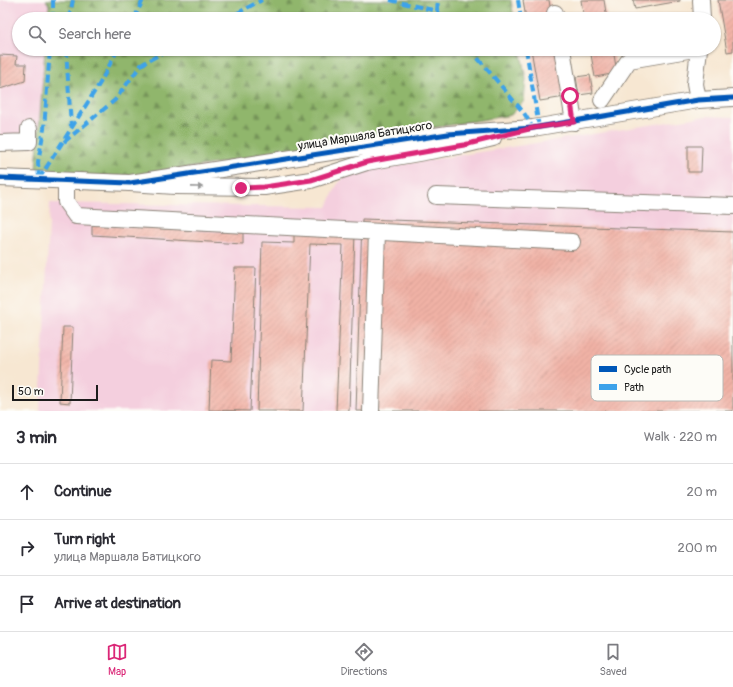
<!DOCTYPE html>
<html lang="en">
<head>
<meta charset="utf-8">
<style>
	:root { --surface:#fff; --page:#f2f2f3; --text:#2b2b33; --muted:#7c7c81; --line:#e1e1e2; --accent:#db2777 }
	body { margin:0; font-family:Pangolin,sans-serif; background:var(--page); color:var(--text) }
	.scale { position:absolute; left:12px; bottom:10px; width:86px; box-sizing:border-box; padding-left:4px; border:2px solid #1c1c1c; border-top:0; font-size:11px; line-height:14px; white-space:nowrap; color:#1c1c1c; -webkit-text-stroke:3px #fdfcf7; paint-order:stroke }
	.stop { position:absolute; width:12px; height:12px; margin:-9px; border:3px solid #db2777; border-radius:50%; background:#fff }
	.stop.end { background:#db2777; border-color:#fff; box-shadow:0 1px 4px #0008 }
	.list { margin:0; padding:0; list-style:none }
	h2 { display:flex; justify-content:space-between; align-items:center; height:52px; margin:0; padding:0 16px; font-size:17px }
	h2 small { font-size:13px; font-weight:400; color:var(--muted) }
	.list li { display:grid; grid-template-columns:26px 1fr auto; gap:12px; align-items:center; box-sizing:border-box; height:56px; padding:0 16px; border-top:1px solid var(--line) }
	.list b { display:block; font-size:15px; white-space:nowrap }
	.list p { margin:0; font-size:13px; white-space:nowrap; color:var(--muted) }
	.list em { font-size:13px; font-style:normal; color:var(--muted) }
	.icon { flex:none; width:22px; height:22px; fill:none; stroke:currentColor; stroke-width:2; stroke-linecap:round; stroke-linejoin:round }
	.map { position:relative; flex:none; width:733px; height:411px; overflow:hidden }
	.search { position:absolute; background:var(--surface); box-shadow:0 1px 3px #0004; left:12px; right:12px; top:12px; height:44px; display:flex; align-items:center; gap:10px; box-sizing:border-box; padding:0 14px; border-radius:22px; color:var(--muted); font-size:15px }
	.sheet { height:220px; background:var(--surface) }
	nav { display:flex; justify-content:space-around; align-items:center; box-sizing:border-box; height:56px; border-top:1px solid var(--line); background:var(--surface); font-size:11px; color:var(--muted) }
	nav a { display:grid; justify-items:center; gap:2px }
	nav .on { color:var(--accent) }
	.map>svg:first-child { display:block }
	.built { fill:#f4cfde }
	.forest { fill:url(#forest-firs); stroke:#566944 }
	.building { fill:url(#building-hatch) }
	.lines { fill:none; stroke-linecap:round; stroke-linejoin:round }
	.minor-casing { stroke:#8a8277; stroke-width:18 }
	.minor { stroke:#fff; stroke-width:16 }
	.quiet { stroke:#3da2ea; stroke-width:4; stroke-dasharray:8 4; stroke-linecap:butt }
	.cycleway-casing { stroke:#fdfcf7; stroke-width:8 }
	.cycleway { stroke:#0057b8; stroke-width:5 }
	.oneway { fill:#999 }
	.route { stroke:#db2777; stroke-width:5 }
	.labels { text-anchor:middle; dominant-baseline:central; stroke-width:4; stroke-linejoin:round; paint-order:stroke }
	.street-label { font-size:12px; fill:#1c1c1c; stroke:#fdfcf7 }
	.key { fill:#fdfcf7; stroke:#bab9b5; stroke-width:1 }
	.key-label { font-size:11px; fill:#1c1c1c }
</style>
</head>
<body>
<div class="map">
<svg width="733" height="411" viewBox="0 0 733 411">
	<defs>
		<pattern id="forest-firs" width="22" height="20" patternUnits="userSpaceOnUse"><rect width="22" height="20" fill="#90b66c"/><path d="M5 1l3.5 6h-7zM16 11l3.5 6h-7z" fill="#759358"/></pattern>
		<pattern id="building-hatch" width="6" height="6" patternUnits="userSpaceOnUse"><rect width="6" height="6" fill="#f1b2a6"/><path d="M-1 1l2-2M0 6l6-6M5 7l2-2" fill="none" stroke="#ce988e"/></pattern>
	</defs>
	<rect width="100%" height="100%" fill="#fdfcf7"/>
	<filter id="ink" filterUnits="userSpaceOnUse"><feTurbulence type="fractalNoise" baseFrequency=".025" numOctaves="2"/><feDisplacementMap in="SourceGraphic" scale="8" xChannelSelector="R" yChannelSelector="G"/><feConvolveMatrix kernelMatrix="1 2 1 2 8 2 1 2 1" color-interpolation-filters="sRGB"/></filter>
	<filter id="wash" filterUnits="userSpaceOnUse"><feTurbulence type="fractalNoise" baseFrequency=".012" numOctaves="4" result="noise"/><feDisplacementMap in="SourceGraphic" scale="16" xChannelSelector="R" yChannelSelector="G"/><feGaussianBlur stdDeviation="0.9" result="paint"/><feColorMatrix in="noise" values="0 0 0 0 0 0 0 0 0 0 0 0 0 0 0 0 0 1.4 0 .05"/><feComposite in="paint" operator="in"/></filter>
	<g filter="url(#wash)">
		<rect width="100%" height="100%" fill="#f7e7d2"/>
		<g class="built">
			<path d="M 0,0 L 46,0 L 49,5 L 48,19 L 19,19 L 19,49 L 45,49 L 37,146 L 0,149 Z"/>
			<path d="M 706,116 L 733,117 L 733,411 L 40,411 L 50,203 L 327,207 L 337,185 L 348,173 Z"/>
		</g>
		<g class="forest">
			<path d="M 46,0 L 511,0 L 514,19 L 48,19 L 49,5 Z"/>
			<path d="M 45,49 L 520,49 L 526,79 L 524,101 L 511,115 L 140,176 L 46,178 L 36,169 Z"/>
		</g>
		<g id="blocks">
			<g class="building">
				<path d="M 523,0 L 549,0 L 552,19 L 526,19 Z"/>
				<path d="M 581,0 L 604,0 L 607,19 L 584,19 Z"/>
				<path d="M 633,0 L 680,0 L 680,1 L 635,9 Z"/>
				<path d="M 718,0 L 733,0 L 733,51 L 727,52 Z"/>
				<path d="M 531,49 L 557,49 L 565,97 L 540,101 Z"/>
				<path d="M 590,49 L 613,49 L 617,73 L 595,77 Z"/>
				<path d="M 0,55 L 17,56 L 16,64 L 26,64 L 25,81 L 0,89 Z"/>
				<path d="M 590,75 L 593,93 L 579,95 L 576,77 Z"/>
				<path d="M 688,146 L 702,146 L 701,172 L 688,172 Z"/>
				<path d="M 362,219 L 733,232 L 733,411 L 356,411 Z"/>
				<path d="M 92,225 L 243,233 L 243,244 L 92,235 Z"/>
				<path d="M 294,231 L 355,233 L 349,411 L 336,411 L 343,245 L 310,244 L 303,411 L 257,411 L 262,242 L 294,243 Z"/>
				<path d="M 235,268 L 256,268 L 250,411 L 209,410 L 211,360 L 231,361 Z"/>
				<path d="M 63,327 L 73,327 L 70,403 L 60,402 Z"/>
			</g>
		</g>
	</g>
	<g filter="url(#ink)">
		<use href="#blocks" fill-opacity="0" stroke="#8a8277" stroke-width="1"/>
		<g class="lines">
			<g class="minor-casing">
				<g id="minor">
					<path d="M 701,0 L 702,19"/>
					<path d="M 555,13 L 556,19"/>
					<path d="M 562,49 L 574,122"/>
					<path d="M 602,100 L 629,60 L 694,49"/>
					<path d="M 698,100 L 695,84 L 699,49"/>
					<path d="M 0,143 L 29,142 L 29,129"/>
					<path d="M 0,178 L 130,183 L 175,186 L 264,187 L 311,180 L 367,162 L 464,145 L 493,138"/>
					<path d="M 66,181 L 66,202 L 76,216 L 572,242"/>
					<path d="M 130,183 L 448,134 L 533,128 L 698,100 L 733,98"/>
					<path d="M 436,196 L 733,206"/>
					<path d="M 371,411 L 377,232"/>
				</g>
			</g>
			<use href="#minor" class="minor"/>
			<g class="quiet">
				<path d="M 53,0 L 53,19"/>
				<path d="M 390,0 L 437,11 L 444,19"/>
				<path d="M 518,0 L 521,19"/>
				<path d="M 437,11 L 438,0"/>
				<path d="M 69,19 L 73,0"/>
				<path d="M 134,19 L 143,0"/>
				<path d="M 226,19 L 262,0"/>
				<path d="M 66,49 L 71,126"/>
				<path d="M 470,49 L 524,113 L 533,128"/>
				<path d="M 526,49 L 539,127"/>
				<path d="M 64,142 L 115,100 L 141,65 L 169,49"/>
				<path d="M 39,179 L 100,83 L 118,49"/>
				<path d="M 39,179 L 38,162 L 44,129 L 50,49"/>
			</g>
			<g class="cycleway-casing">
				<path id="cycleway" d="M 0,178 L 130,183 L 448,134 L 533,128 L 698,100 L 733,98"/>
			</g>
			<use href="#cycleway" class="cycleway"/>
		</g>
		<defs><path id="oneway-solid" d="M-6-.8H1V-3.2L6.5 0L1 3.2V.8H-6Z"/></defs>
		<use class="oneway" href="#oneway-solid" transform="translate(197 187) rotate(1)"/>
	</g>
	<g class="lines" filter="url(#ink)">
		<path class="route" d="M 241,188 L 264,187 L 311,180 L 367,162 L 464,145 L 533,128 L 574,122 L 570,96"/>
	</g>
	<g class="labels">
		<g class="street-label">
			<text transform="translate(365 136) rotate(-9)">улица Маршала Батицкого</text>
		</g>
	</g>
	<rect x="591" y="355" width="132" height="46" rx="6" class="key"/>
	<rect x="599" y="366" width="18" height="6" fill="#0057b8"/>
	<rect x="599" y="384" width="18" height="6" fill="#3da2ea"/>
	<g class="key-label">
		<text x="624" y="373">Cycle path</text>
		<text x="624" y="391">Path</text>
	</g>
</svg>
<div class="scale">50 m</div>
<div class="stop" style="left:570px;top:96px"></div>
<div class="stop end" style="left:241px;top:188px"></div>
<div class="search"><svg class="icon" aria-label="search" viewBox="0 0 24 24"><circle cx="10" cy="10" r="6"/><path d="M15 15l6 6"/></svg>Search here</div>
</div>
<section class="sheet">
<h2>3 min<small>Walk · 220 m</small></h2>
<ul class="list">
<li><svg class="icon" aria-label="ahead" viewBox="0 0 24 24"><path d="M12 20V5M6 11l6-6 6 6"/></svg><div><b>Continue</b></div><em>20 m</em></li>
<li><svg class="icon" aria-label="right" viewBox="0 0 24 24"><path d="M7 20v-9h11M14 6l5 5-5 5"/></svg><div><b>Turn right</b><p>улица Маршала Батицкого</p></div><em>200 m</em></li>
<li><svg class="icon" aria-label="arrive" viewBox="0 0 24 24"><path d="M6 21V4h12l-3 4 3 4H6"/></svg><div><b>Arrive at destination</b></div></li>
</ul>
</section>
<nav>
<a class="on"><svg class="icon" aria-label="map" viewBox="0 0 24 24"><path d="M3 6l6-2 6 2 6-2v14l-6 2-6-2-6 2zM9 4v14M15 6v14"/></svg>Map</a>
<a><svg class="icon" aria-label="directions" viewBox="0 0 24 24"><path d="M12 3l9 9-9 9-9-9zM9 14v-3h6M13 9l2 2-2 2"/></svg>Directions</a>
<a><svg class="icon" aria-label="saved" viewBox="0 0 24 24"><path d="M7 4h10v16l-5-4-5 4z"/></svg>Saved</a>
</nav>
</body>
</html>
